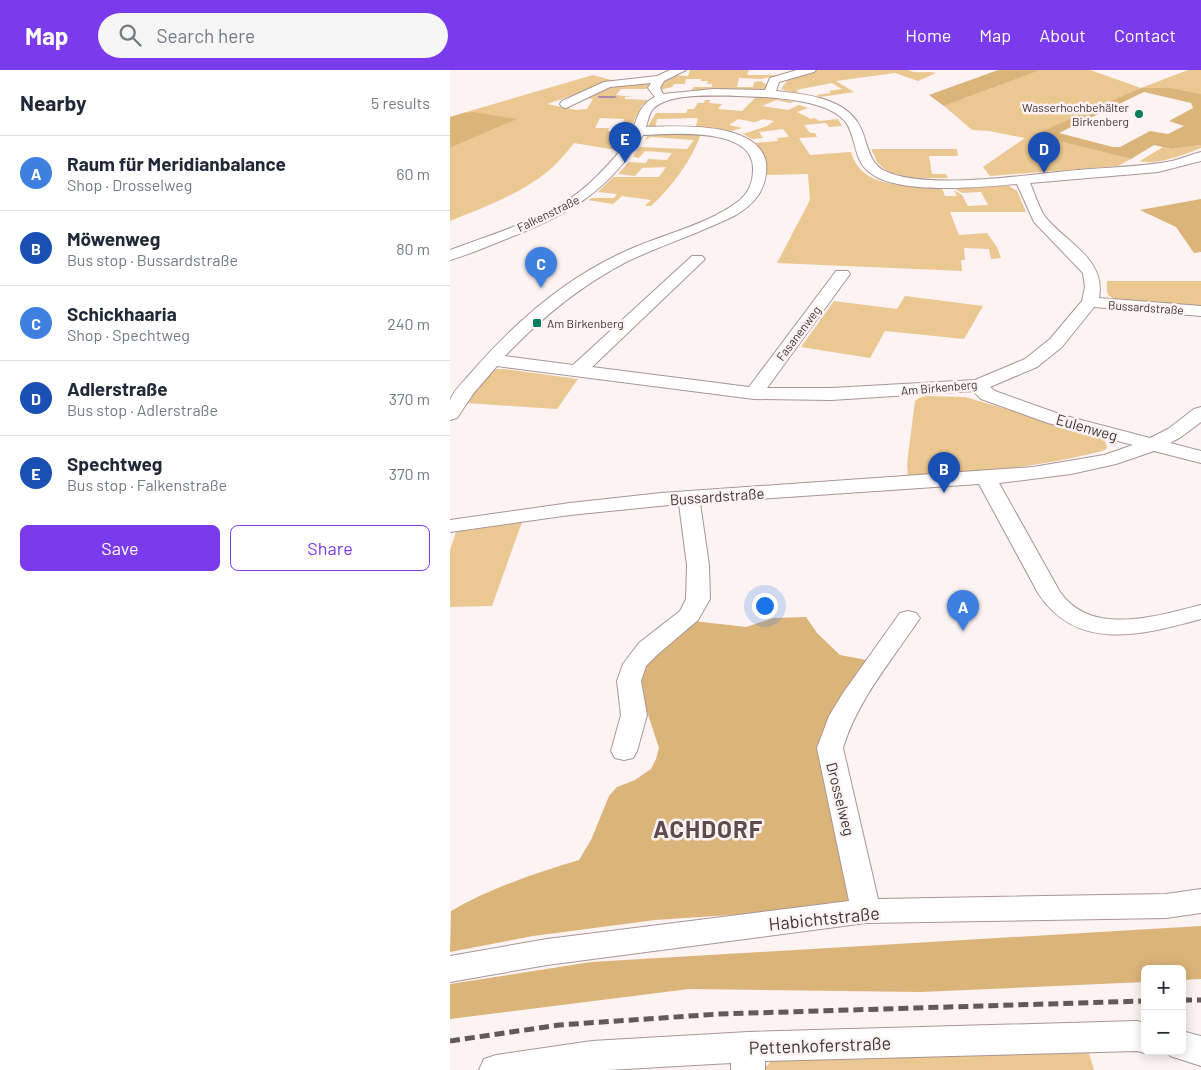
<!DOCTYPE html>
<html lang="en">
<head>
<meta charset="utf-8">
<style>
	:root { --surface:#fff; --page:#f6f6f7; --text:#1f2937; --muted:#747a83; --line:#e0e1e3; --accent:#7c3aed }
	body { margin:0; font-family:Barlow,sans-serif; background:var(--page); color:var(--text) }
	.controls { position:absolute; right:15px; bottom:15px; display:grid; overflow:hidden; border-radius:8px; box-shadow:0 2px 12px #0003 }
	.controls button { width:45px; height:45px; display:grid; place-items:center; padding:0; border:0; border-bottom:1px solid var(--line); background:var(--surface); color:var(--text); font:25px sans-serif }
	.you { position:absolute; left:314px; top:535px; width:18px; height:18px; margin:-12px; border:4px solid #fff; border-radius:50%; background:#1a73e8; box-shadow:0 0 0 8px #1a73e833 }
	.badge { display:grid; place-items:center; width:32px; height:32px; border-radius:50%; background:var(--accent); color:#fff; font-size:16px; font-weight:700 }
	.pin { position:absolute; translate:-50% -41px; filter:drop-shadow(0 1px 2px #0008) }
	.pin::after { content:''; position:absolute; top:26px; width:18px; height:15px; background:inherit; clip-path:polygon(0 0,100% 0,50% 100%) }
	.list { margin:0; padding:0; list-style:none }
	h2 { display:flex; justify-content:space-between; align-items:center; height:65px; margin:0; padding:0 20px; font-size:21px }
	h2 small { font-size:16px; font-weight:400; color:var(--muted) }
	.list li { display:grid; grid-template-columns:32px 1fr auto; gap:15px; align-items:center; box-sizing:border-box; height:75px; padding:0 20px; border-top:1px solid var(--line) }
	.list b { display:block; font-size:19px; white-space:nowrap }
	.list p { margin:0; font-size:16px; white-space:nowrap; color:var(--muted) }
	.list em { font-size:16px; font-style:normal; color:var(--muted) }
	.actions { display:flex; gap:10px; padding:15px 20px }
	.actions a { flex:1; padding:11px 0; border:1px solid var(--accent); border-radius:8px; text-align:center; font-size:18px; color:var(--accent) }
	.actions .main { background:var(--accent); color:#fff }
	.icon { flex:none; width:28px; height:28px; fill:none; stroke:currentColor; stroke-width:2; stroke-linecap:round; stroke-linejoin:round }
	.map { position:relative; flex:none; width:751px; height:1000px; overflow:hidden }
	header { display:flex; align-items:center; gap:30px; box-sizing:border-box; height:70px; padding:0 25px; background:var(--accent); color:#fff }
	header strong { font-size:24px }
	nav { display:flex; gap:28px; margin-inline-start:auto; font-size:18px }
	.search { width:350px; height:45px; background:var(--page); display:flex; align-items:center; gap:12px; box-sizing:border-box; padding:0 18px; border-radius:28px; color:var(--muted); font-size:19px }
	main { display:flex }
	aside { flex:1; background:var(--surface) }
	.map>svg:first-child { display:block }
	.green { fill:#ebc791 }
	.forest { fill:#dbb47a; fill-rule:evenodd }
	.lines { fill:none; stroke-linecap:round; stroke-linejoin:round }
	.stream { fill:#ac8bb1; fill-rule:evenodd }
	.street-casing { stroke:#aa9595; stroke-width:2 }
	.street { fill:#fff; fill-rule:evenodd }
	.rail { stroke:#625959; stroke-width:5; stroke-dasharray:10 5; stroke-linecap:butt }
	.poi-dot { fill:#007d5c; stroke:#fdf3f3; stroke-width:2 }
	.labels { text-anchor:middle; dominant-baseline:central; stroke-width:5; stroke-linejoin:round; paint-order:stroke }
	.far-poi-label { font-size:12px; fill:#3f3636; stroke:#fdf3f3; text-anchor:end }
	.far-street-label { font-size:12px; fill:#3f3636; stroke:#fdf3f3 }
	.street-label { font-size:15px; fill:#3f3636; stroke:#fdf3f3 }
	.near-street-label { font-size:18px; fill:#3f3636; stroke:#fdf3f3 }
	.near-district-label { font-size:24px; font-weight:bold; letter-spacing:1px; fill:#5e4c4c; stroke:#fdf3f3 }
</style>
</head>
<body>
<header>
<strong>Map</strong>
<div class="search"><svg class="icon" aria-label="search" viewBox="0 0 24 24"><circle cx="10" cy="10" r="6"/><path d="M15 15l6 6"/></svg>Search here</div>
<nav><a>Home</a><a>Map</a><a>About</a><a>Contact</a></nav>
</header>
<main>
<aside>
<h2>Nearby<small>5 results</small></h2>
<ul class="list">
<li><span class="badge" style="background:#3f7fe0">A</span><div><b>Raum für Meridianbalance</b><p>Shop · Drosselweg</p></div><em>60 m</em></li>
<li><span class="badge" style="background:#1a4fb4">B</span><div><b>Möwenweg</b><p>Bus stop · Bussardstraße</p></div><em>80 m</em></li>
<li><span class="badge" style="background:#3f7fe0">C</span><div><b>Schickhaaria</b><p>Shop · Spechtweg</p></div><em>240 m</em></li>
<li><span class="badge" style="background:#1a4fb4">D</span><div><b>Adlerstraße</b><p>Bus stop · Adlerstraße</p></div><em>370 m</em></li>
<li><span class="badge" style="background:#1a4fb4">E</span><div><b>Spechtweg</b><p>Bus stop · Falkenstraße</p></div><em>370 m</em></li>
</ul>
<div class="actions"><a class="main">Save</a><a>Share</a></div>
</aside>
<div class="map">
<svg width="751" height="1000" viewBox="0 0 751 1000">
	<rect width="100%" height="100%" fill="#fdf3f3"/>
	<g class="green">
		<path d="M 240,0 L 299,0 L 297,5 L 327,5 L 312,9 L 289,8 L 287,17 L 303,17 L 304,12 L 311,11 L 317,15 L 315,19 L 309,21 L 241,20 L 244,17 L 262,17 L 262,14 L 257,14 L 258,11 L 251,11 L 251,9 L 236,9 L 235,14 L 224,14 L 222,17 L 210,20 L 210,14 L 223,5 L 238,6 Z"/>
		<path d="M 368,0 L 459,0 C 468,5 477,0 486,3 L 468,11 L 445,3 L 386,11 L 404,22 L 370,27 L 366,25 L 381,23 L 379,21 L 392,19 L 382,13 L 346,20 L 352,25 L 331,19 L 337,11 L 336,7 Z"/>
		<path d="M 591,0 L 640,0 L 691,18 L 738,0 L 751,0 L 751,24 L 722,18 L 691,18 L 589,66 L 681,89 L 668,96 L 540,106 L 533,97 L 575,68 L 539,61 L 522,60 L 494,36 Z"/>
		<path d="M 143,5 L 165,11 L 97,34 L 126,40 L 137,39 L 143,29 L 136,28 L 157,17 L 198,13 L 200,17 L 195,19 L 171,19 L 166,25 L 183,27 L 175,27 L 175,29 L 198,30 L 192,35 L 181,57 L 176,57 L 177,53 L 173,52 L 174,49 L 150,48 L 145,58 L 159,58 L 158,61 L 180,61 L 166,80 L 124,73 C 116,83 107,94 97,102 C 68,125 34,137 0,151 L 0,78 L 66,49 L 13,43 Z"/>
		<path d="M 306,27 L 345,31 L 340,33 L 326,30 L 312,36 L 338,40 L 349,35 L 358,38 L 347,42 L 361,49 L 365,48 L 369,51 L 388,49 L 392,56 L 379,57 L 376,53 L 354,55 L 360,63 L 365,63 L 367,67 L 349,68 L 360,85 L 401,82 C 411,120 460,116 491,116 L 495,126 L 507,126 L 504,120 L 512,125 L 518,136 L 538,135 L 531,122 L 512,123 L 504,118 L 503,116 L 559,116 L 567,121 L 576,142 L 500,142 L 509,165 L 537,163 L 547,177 L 551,188 L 541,189 L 539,179 L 514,178 L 515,190 L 511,190 L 512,201 L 327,193 L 360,130 L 358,104 L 316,105 C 318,92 315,83 305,73 L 328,71 L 327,68 L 339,67 L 333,59 L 309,62 L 313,68 L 302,69 L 293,64 L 317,56 L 324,51 L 313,49 L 303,53 L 304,52 L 288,49 L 279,55 L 292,58 L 281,61 L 231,59 L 231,56 L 246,56 L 248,48 L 207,49 L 205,58 L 198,56 L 206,43 L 236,43 L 238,39 L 244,39 L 248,33 L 254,33 L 255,30 L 260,30 L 259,33 L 272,34 L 268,39 L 292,41 Z"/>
		<path d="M 204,64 L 251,64 C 241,91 222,117 201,136 L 195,136 L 201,130 L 172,126 L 163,134 L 138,130 L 142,128 L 164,128 L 167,124 L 148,122 L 163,107 L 209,107 L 216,97 L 192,98 L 185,106 L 168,104 L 179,92 L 196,93 L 198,89 L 217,90 L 222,83 L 195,81 L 189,88 L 183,87 L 190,77 L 237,79 L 244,70 L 201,67 L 194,71 L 198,66 Z"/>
		<path d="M 751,75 L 751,78 C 736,84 705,96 690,91 L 713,77 L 721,79 Z"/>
		<path d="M 421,79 L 507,79 L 508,86 L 479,86 L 482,104 L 496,104 L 498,108 C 479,108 446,110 431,96 C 426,92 424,84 421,79 Z"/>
		<path d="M 657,211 L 751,211 L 751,238 L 665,229 C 655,225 657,221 657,211 Z"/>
		<path d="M 455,226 L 533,236 L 514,269 L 435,261 L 420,288 L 351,277 L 384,231 L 447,239 Z"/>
		<path d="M 46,299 L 55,299 L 128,309 L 107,339 L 16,333 L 38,304 Z"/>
		<path d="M 476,326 L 515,327 L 649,366 L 654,369 L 657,377 L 655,380 C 590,398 525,402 458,406 L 457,394 L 465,331 L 469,328 Z"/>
		<path d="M 72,452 L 42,536 L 0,537 L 0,480 L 6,462 Z"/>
		<path d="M 639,983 L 644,1000 L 313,1000 L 322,990 L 328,987 Z"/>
	</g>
	<g class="forest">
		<path d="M 548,0 L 591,0 L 494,36 L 479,25 Z"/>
		<path d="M 691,18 L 722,18 L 751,24 L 751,75 L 721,79 L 704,75 L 681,89 L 584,65 ZM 694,22 L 741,33 L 743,38 L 719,51 L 734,56 L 718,64 L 700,61 L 670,77 L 663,77 L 609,63 Z"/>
		<path d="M 23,42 L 67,49 L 0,78 L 0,47 L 13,43 Z"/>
		<path d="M 751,129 L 751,182 L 744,183 L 726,157 L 690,140 Z"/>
		<path d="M 356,547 L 367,563 L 390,585 L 427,592 L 382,666 L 399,829 L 385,838 L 205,850 L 83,866 L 0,882 L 1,841 C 41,818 85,803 129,790 L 141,770 L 159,726 L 167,717 L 185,710 L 201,699 L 206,689 L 209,678 L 189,617 L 192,600 L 202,586 L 244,551 L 296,557 L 323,548 Z"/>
		<path d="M 751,856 L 751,909 L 732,910 L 732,899 L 695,899 L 695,912 L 471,922 L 239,919 L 0,949 L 0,914 L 141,892 Z"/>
	</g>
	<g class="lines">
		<path class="stream" d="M 148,26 L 165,26 L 167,27 L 165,28 L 148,28 Z"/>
		<g class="street-casing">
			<g id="street">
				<path d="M 220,0 L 236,0 L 214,11 L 210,18 L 213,24 L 264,19 L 315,20 L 320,8 L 347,0 L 366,0 L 364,2 L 329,12 L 326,21 C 353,24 392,27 408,53 C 418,68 416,92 435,101 C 477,121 580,104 628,100 C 659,97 691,97 722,91 C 732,89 741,84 751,82 L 751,91 L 708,102 L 580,113 C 585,124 589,139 596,148 C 618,174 656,189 649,228 L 751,236 L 751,246 L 644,237 L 612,277 L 587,297 L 540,317 L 545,321 L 612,345 L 700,368 L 718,359 L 744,339 L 751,337 L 751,352 L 731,367 L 720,373 L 751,381 L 751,393 L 704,381 L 666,394 L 621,404 L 549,413 L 610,522 C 642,567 706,546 751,535 L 751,549 C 692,565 627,583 588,523 L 529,414 L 250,433 L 259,495 L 260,529 L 248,550 L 207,585 L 196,596 L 191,611 L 197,645 L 187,681 L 183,688 L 174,690 L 165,688 L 161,681 L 171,645 L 167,611 L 173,594 L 189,573 L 230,541 L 236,529 L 237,495 L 229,434 L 120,445 L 0,462 L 0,450 L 120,433 L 211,423 L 583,397 L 654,385 L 683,375 L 598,353 L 531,329 L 523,321 L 381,330 L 304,329 L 47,296 L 23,324 L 7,348 L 0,350 C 0,344 0,337 0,331 C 2,322 14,311 20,304 C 63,254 115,208 176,181 C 213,164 258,155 290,130 C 299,122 303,111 303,100 C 305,56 221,64 193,65 C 157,124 114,147 51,171 C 34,178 17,185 0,190 L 0,180 C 50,161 109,146 147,106 C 159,94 173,80 180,64 C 188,50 188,35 205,27 L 198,18 L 201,13 L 160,17 L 116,38 L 112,37 L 110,34 L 112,31 L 154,12 L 207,6 ZM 289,26 C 316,27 381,28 397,54 C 406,69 404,89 418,101 C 444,126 533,117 567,114 L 584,152 L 633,203 L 635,217 L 632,231 L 600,269 L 575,289 L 525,310 L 381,318 L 317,318 L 400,204 L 398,201 L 386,201 L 299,317 L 142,297 L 252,192 L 255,189 L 252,186 L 242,186 L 123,295 L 55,286 C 90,249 130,216 176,192 C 212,175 250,163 286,145 C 303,134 313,124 316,104 C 323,50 229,56 196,57 C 198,51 199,43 203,39 C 219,22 268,26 289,26 Z"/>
				<path d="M 458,541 L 466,543 L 470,548 C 442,590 408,629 393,678 L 428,829 L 716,824 L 751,819 L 751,843 L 716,848 L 416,853 L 97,895 L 0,912 L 0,886 L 97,869 L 399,831 L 367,678 L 379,646 L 393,623 L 450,543 Z"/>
				<path d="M 687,951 L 695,953 L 695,981 L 699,981 L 695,983 L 687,981 L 315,991 L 315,1000 L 281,1000 L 281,993 L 157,1000 L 29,1000 L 34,989 L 46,985 L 142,971 L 298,962 Z"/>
				<path d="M 732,961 L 751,966 L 751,996 L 720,986 L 718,981 L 732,981 Z"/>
			</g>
		</g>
		<use href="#street" class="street"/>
		<g class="rail">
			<path d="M 732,930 L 751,930"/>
			<path d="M 0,971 L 109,955 L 269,944 L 695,931"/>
		</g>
	</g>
	<g class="poi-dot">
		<circle cx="689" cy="44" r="5"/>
		<rect x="82" y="248" width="10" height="10" rx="2.5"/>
	</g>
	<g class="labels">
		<g class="far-poi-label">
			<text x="679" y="37">Wasserhochbehälter<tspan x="679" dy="14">Birkenberg</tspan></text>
			<text x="97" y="253" text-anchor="start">Am Birkenberg</text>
		</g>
		<g class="far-street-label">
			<text transform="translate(98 143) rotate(-26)">Falkenstraße</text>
			<text transform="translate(696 237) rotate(4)">Bussardstraße</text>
			<text transform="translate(348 263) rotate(-53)">Fasanenweg</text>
			<text transform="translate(489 317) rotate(-5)">Am Birkenberg</text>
		</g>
		<g class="street-label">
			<text transform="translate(637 357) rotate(16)">Eulenweg</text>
			<text transform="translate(267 426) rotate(-4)">Bussardstraße</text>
			<text transform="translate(391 729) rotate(76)">Drosselweg</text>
		</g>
		<g class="near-street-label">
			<text transform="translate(374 848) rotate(-6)">Habichtstraße</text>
			<text transform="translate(370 975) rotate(-2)">Pettenkoferstraße</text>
		</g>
		<g class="near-district-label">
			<text x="258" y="758">ACHDORF</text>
		</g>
	</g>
</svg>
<div class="controls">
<button>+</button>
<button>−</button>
</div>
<div class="you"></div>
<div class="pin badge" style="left:513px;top:561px;background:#3f7fe0">A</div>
<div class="pin badge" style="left:494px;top:423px;background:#1a4fb4">B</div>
<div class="pin badge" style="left:91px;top:218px;background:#3f7fe0">C</div>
<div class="pin badge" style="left:594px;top:103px;background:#1a4fb4">D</div>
<div class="pin badge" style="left:175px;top:93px;background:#1a4fb4">E</div>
</div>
</main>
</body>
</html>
